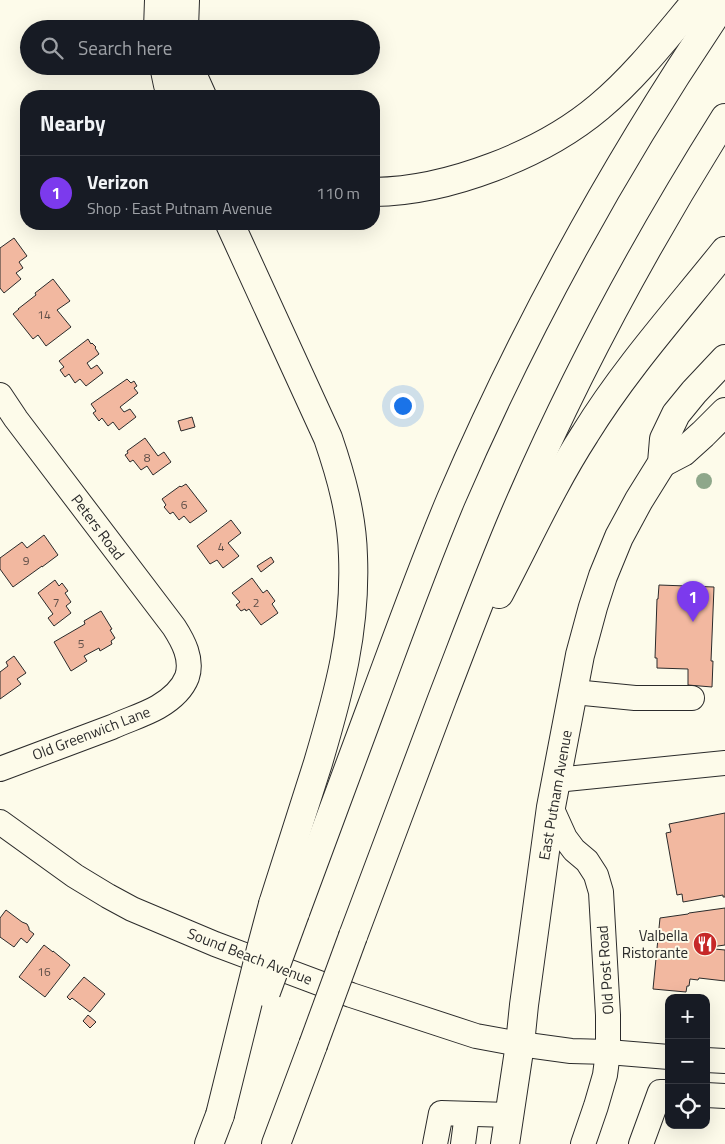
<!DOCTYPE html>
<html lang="en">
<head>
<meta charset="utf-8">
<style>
	:root { --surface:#171b24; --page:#20242c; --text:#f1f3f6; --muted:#9ea1a6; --line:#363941; --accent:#7c3aed }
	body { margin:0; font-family:"Titillium Web",sans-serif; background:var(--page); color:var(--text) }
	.controls { position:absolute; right:15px; bottom:15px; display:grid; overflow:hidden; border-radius:10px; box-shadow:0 5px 20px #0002 }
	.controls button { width:45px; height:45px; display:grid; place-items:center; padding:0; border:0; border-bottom:1px solid var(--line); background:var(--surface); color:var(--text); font:25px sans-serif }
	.you { position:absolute; left:402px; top:405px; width:18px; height:18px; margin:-12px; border:4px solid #fff; border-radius:50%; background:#1a73e8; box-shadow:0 0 0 8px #1a73e833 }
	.badge { display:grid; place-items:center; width:32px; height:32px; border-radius:50%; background:var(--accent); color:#fff; font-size:16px; font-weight:700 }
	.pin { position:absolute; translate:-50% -41px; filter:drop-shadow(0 1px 2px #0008) }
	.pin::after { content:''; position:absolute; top:26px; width:18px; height:15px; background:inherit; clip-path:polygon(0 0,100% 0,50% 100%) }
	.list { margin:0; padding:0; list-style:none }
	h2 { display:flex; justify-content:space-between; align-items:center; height:65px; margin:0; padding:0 20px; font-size:21px }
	h2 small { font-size:16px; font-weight:400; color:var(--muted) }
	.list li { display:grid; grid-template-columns:32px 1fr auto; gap:15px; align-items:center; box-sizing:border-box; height:75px; padding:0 20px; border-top:1px solid var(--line) }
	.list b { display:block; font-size:19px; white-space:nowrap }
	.list p { margin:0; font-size:16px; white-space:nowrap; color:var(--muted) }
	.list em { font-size:16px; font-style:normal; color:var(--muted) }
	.icon { flex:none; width:28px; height:28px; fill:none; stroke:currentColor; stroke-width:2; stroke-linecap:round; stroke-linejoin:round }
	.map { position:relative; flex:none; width:725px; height:1144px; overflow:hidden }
	.search { position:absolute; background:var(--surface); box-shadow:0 5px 20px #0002; left:20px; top:20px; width:360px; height:55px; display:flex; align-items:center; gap:12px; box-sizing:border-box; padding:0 18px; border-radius:28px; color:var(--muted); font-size:19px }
	.panel { position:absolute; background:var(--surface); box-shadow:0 5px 20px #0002; left:20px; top:90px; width:360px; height:140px; border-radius:20px }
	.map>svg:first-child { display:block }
	.building { fill:#f2b8a0; stroke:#2b2b2b }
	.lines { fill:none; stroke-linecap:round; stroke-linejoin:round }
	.minor-casing { stroke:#2b2b2b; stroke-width:26 }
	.major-casing { stroke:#2b2b2b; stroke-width:30 }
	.highway-casing { stroke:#2b2b2b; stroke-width:30 }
	.minor { stroke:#fdfbea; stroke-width:24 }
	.major { stroke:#fdfbea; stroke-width:28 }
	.highway { stroke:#fdfbea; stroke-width:28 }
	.highway-bridge-casing { stroke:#2b2b2b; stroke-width:30; stroke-linecap:butt }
	.highway-bridge { stroke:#fdfbea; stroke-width:28 }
	.tree { fill:#8ea78a }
	.labels { text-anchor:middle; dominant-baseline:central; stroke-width:4; stroke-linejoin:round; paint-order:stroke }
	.number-label { font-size:12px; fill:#5d4e48 }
	.street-label { font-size:15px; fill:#2b2b2b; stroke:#fdfbea }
	.poi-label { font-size:15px; fill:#2b2b2b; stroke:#fdfbea; text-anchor:end }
</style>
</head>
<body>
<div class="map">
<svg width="725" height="1144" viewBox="0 0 725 1144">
	<rect width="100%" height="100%" fill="#fdfbea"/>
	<g class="building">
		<path d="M 14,238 L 27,256 L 19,262 L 23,268 L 16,273 L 21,279 L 4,293 L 0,288 L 0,248 Z"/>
		<path d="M 53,279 L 70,301 L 57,310 L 71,327 L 46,346 L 38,335 L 33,339 L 13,314 L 19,309 L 18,309 L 36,295 L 35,293 Z"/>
		<path d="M 88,339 L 91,344 L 92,343 L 96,347 L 95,348 L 99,354 L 87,363 L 91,369 L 97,365 L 103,373 L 86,386 L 80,379 L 75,383 L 69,374 L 65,377 L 60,370 L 64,367 L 59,361 Z"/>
		<path d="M 127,379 L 131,383 L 134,381 L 137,386 L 134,388 L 138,393 L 120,407 L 124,412 L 130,409 L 136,417 L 119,430 L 113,422 L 108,426 L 102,418 L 99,421 L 93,413 L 96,411 L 91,404 Z"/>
		<path d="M 192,417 L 195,427 L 181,431 L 178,421 Z"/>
		<path d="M 145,438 L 158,456 L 164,452 L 171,462 L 153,475 L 147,466 L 141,470 L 133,460 L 130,462 L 125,455 L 128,453 L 127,451 Z"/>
		<path d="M 186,484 L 207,511 L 190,523 L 184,516 L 179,520 L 173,512 L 170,514 L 164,507 L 166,505 L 162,499 L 180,486 L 181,487 Z"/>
		<path d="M 231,520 L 241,533 L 228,543 L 239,556 L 223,568 L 217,560 L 210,564 L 197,546 Z"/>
		<path d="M 44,535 L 58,555 L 42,567 L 42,566 L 13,587 L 0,569 L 0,558 L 22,542 L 27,548 Z"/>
		<path d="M 271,557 L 274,562 L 261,572 L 257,566 Z"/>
		<path d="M 252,578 L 263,593 L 267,590 L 275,601 L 272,604 L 278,613 L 261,625 L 249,609 L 246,611 L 245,609 L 241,611 L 236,605 L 240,602 L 232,593 Z"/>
		<path d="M 55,580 L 59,586 L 62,583 L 68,591 L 65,593 L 71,602 L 66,606 L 71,613 L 54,626 L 48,618 L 53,614 L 38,593 Z"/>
		<path d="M 659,585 L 714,587 L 711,661 L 713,661 L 712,687 L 688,685 L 688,669 L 657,668 L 657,658 L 655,658 L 657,599 L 658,599 Z"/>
		<path d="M 101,611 L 112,629 L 110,630 L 115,638 L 111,641 L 112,644 L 100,651 L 99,648 L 84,656 L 87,661 L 71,671 L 54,642 L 85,624 L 84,621 Z"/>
		<path d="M 14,656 L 26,673 L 17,679 L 21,684 L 0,699 L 0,672 L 8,666 L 6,662 Z"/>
		<path d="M 725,813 L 725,897 L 723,897 L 723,895 L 683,902 L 682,894 L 677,895 L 666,833 L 671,832 L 669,824 Z"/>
		<path d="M 725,908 L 725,945 L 704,948 L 725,950 L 725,981 L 699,978 L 698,980 L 690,979 L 689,986 L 687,986 L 686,992 L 653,989 L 660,918 L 688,914 L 689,913 Z"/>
		<path d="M 6,910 L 22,922 L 27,924 L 29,928 L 29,930 L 34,934 L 27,943 L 21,938 L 14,947 L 0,937 L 0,918 Z"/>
		<path d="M 44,945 L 53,952 L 53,951 L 70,965 L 45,997 L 19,977 Z"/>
		<path d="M 84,977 L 105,994 L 90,1012 L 72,998 L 70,1000 L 67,997 Z"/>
		<path d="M 88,1015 L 96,1022 L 90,1028 L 83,1021 Z"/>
	</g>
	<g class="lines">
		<g class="minor-casing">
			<g id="minor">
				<path d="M 0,395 L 16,419 L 174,627 C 183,641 193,659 187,677 C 182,690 170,700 158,707 C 144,715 127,720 112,727 C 75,741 37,755 0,769"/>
				<path d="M 574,692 L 635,698 L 692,698"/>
				<path d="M 556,780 L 725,763"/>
				<path d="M 551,807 L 565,838 L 574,850 L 587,861 L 596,875 L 601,892 L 608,1015 L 608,1052 L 605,1075 L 596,1106 L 583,1144"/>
				<path d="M 0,822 L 75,876 L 108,896 L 132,909 L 215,944 L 351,995 L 476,1036 L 520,1044 L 571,1051 L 608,1052 L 669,1057"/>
				<path d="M 706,1060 L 725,1061"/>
				<path d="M 706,1095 L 725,1096"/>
				<path d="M 435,1144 L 441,1113 L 510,1115"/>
				<path d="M 463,1144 L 467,1114"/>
				<path d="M 641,1144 L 660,1092 L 669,1092"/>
			</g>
		</g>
		<g class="major-casing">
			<g id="major">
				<path d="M 662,463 L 683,452 L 703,434 L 725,412"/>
				<path d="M 505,1144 L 520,1044 L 524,1005 L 551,807 L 580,655 L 593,607 L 603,576 L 619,537 L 639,500 L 662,463 L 664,439 L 676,414 L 694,392 L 725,359"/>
			</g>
		</g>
		<g class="highway-casing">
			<g id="highway">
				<path d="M 158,29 L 159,0"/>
				<path d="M 184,29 L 185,0"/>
				<path d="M 164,66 L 168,85 L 173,96"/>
				<path d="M 191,66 L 193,76 L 202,96"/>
				<path d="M 374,192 C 448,191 542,155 599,107 C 636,76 666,37 697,0"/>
				<path d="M 230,224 L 328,438 C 341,476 352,515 353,556 C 356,631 339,692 318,763 C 303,810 288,857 273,904"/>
				<path d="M 499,594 C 527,541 552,485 585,434 C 625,369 677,311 725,251"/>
				<path d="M 295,913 C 320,845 346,776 371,708 C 397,638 422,568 451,499 C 526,325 618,158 725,1"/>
				<path d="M 353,936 C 383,857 412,778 442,699 C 466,637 489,575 515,514 C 574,376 645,245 725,118"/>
				<path d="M 209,1144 L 220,1115"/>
				<path d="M 276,1144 L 313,1045"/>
			</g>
		</g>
		<use href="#minor" class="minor"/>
		<use href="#major" class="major"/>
		<use href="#highway" class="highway"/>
		<g class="highway-bridge-casing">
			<g id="highway-bridge">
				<path d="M 266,992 L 295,913"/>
				<path d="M 313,1045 L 353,936"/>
				<path d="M 220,1115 L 261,949 L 273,904"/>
			</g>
		</g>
		<use href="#highway-bridge" class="highway-bridge"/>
	</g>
	<circle class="tree" cx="704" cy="481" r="8"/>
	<defs>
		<g id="restaurant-disc" transform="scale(1.25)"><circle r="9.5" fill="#c62828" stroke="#fdfbea"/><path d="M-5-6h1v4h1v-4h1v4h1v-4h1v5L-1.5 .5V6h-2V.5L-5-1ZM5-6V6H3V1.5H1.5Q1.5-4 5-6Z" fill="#fff"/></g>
	</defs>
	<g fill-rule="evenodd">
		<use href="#restaurant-disc" x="705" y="944"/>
	</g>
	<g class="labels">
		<g class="number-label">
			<text x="44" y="314">14</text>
			<text x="147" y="457">8</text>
			<text x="184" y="504">6</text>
			<text x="221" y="546">4</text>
			<text x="26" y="560">9</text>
			<text x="56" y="602">7</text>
			<text x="256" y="602">2</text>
			<text x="81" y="643">5</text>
			<text x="44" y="971">16</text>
		</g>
		<g class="street-label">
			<text transform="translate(98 527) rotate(53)">Peters Road</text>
			<text transform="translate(91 733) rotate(-21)">Old Greenwich Lane</text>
			<text transform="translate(555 795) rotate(-80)">East Putnam Avenue</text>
			<text transform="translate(250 956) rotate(21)">Sound Beach Avenue</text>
			<text transform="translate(605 970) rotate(-94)">Old Post Road</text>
		</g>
		<g class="poi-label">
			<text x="688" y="935">Valbella<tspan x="688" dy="17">Ristorante</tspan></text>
		</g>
	</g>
</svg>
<div class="controls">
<button>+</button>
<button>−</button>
<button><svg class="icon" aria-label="locate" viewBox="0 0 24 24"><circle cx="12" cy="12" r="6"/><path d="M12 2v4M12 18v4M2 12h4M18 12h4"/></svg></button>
</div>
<div class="you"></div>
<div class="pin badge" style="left:693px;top:622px">1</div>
<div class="search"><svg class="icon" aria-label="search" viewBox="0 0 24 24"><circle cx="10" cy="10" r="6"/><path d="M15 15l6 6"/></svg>Search here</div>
<section class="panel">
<h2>Nearby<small></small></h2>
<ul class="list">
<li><span class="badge">1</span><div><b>Verizon</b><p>Shop · East Putnam Avenue</p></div><em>110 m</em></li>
</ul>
</section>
</div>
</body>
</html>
